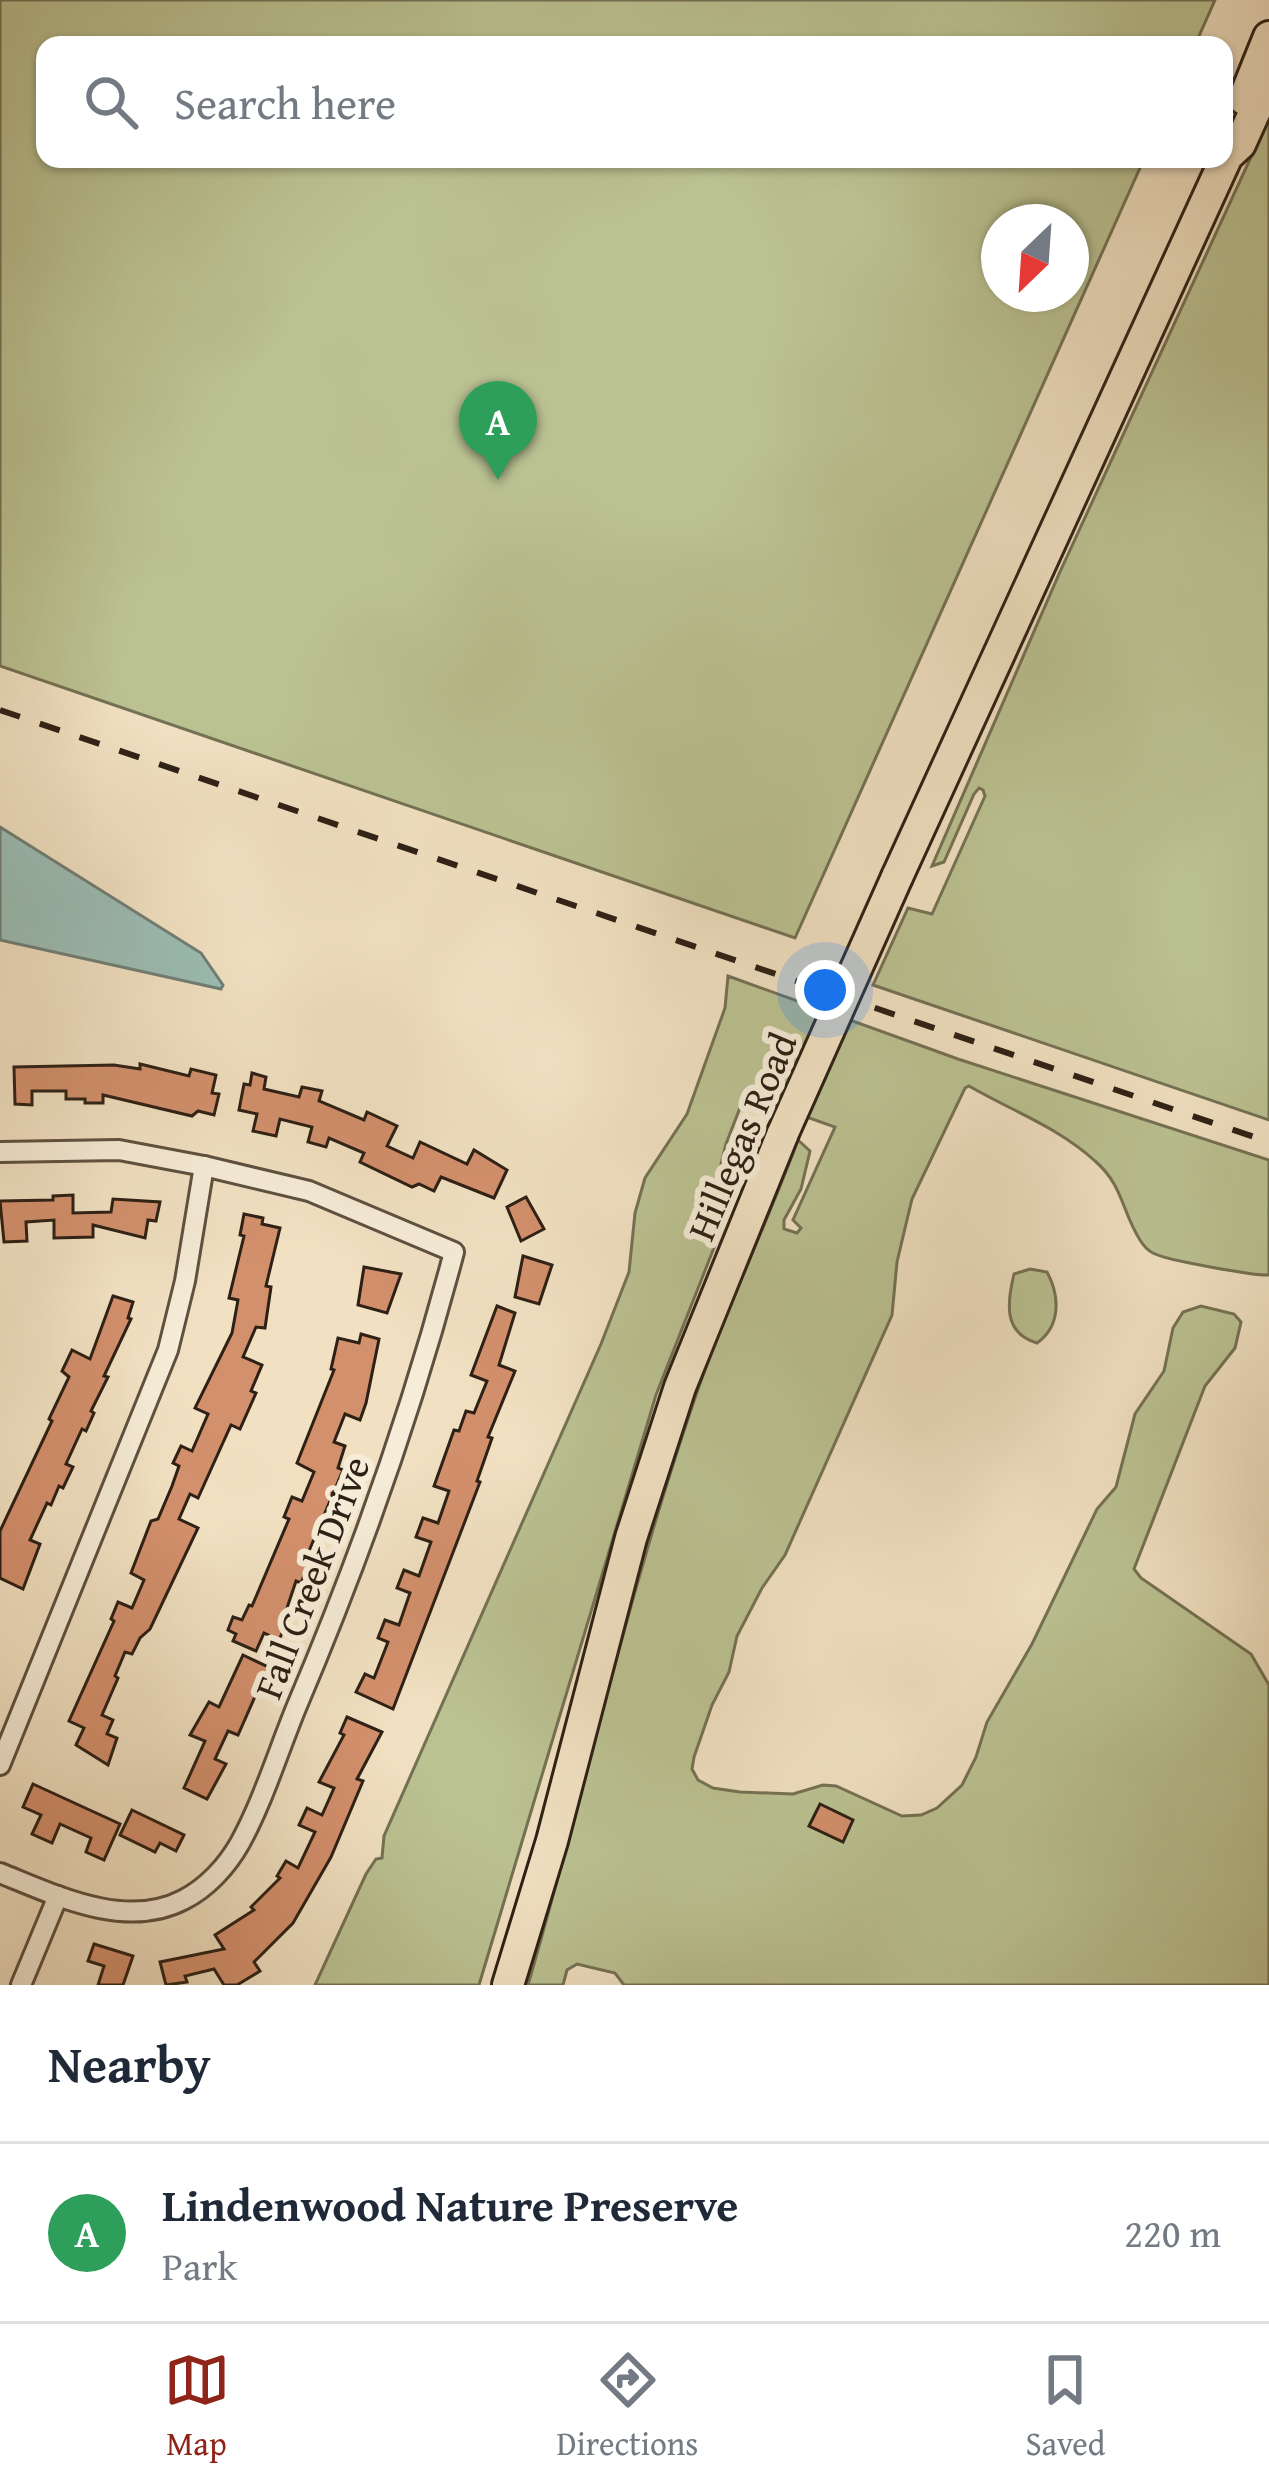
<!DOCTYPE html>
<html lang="en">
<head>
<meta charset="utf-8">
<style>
	:root { --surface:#fff; --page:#f2f2f3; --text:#1f2937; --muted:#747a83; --line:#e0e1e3; --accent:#8f2418 }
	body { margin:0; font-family:"Gentium Book Plus",serif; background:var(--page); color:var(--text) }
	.compass { position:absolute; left:981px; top:204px; width:108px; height:108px; border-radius:50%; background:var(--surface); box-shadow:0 3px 9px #0004; rotate:205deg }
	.you { position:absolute; left:825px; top:990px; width:42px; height:42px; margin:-30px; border:9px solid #fff; border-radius:50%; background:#1a73e8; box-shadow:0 0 0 18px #1a73e833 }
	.badge { display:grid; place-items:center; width:78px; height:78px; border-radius:50%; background:var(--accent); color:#fff; font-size:39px; font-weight:700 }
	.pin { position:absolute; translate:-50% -99px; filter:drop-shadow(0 3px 6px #0008) }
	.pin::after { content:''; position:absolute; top:63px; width:42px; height:36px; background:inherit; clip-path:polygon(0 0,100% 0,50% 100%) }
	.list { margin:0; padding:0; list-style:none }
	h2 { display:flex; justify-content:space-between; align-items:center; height:156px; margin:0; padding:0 48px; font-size:51px }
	h2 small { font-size:39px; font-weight:400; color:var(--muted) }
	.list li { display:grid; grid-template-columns:78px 1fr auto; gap:36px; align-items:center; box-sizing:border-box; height:180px; padding:0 48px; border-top:3px solid var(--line) }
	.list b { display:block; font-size:45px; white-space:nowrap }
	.list p { margin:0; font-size:39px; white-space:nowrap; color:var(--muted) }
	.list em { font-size:39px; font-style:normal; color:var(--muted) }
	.icon { flex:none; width:66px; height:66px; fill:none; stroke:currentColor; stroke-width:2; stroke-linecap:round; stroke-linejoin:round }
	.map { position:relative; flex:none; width:1269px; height:1985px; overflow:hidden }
	.search { position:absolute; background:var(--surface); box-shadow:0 3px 9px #0004; left:36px; right:36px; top:36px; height:132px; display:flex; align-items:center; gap:30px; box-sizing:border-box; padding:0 42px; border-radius:24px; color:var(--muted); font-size:45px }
	.sheet { height:336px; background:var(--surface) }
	nav { display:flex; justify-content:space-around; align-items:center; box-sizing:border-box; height:168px; border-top:3px solid var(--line); background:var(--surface); font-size:33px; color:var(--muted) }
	nav a { display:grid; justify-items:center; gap:6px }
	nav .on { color:var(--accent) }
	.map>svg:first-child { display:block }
	.green { fill:#bbc292; stroke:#747154; stroke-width:3; fill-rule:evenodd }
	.water { fill:#9bbdb5; stroke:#6f7e75; stroke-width:3 }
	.building { fill:#d3906d; stroke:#2d2015; stroke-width:3 }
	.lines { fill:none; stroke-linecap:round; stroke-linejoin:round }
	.minor-casing { stroke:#5e5040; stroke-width:24 }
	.primary-casing { stroke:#2d2015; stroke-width:36 }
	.minor { stroke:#f6ecd7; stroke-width:18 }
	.primary { stroke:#f1e1c2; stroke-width:30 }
	.rail { stroke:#2d2015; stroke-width:6; stroke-dasharray:21 21; stroke-linecap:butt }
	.primary-bridge-casing { stroke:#2d2015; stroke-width:36; stroke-linecap:butt }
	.primary-bridge { stroke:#f1e1c2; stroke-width:30 }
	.labels { text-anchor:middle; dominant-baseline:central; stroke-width:12; stroke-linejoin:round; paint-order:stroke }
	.street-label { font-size:39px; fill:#2d2015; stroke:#f6ecd7 }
</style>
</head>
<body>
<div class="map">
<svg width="1269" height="1985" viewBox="0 0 1269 1985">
	<rect width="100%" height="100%" fill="#f1e1c2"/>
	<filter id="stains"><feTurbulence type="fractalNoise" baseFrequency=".00167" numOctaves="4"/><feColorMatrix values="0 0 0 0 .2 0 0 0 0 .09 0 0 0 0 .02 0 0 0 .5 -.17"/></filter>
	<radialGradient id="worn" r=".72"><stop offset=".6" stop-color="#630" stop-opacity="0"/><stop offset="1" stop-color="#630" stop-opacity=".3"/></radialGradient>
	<g class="green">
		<path d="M 0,0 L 1215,0 L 1195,45 L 45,45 L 45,159 L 1144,159 L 795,938 L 0,666 ZM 999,222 L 1071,222 L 1071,294 L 999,294 Z"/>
		<path d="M 1269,118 L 1269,1120 L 873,985 L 908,908 L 932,914 L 985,796 L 983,790 L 979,788 L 974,794 L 944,862 L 932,866 L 1059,574 Z"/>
		<path d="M 728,976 L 958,1059 L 1269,1160 L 1269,1275 C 1255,1276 1165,1260 1153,1253 C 1147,1250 1143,1245 1140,1240 C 1122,1212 1123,1185 1095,1161 C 1058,1127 1012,1111 969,1086 L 965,1088 L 912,1199 L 897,1262 L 892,1315 L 785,1555 L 762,1588 L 737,1636 L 729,1672 L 712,1705 L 694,1757 L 692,1769 L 698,1780 L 713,1788 L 740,1792 L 793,1794 L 823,1785 L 836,1786 L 902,1816 L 921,1815 L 937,1808 L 962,1785 L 976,1757 L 987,1722 L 1032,1644 L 1097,1509 L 1116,1487 L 1135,1414 L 1164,1371 L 1173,1328 L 1183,1312 L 1201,1306 L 1234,1314 L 1241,1322 L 1235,1348 L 1205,1386 L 1134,1569 L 1141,1578 L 1251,1654 L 1269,1685 L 1269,1985 L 624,1985 L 615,1973 L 577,1964 L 567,1970 L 563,1985 L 528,1985 C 584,1792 628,1594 693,1404 C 723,1314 765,1229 798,1140 L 810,1151 L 801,1189 L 784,1220 L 784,1229 L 797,1233 L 801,1228 L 793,1220 L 835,1127 L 745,1095 L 726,1144 L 714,1192 L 724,1187 L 749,1130 L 759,1130 L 756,1141 L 656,1395 L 479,1985 L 315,1985 L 366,1874 L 376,1859 L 382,1858 L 384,1836 L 601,1344 L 629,1272 L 635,1213 L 645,1178 L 687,1114 L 725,1008 Z"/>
		<path d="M 1030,1269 L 1047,1272 C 1060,1296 1061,1326 1037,1343 C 1003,1333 1007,1303 1014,1274 Z"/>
	</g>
	<path class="water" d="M 0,827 L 201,953 L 223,985 L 221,989 L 0,940 Z"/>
	<g class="building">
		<path d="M 140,1064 L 189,1076 L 191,1069 L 216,1075 L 212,1093 L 219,1094 L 214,1115 L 198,1111 L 192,1116 L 103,1095 L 103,1103 L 85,1103 L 85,1099 L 66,1099 L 66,1091 L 32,1091 L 32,1105 L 15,1104 L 14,1067 L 114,1065 L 140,1069 Z"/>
		<path d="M 252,1073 L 266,1077 L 264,1089 L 299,1097 L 302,1087 L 322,1091 L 319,1101 L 364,1120 L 367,1112 L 397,1126 L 387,1146 L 413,1158 L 420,1142 L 467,1164 L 474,1150 L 507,1170 L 494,1198 L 441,1177 L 434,1191 L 419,1184 L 412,1187 L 360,1162 L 364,1153 L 329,1138 L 326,1147 L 308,1142 L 312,1127 L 280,1119 L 276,1136 L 253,1131 L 257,1114 L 239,1110 L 244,1084 L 250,1085 Z"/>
		<path d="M 73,1195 L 73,1213 L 111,1212 L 113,1199 L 160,1202 L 156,1221 L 148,1220 L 145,1238 L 93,1225 L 93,1237 L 54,1238 L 54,1220 L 26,1222 L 27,1241 L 4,1242 L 0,1201 L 53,1200 L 53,1196 Z"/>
		<path d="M 526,1197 L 544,1229 L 521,1241 L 507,1207 Z"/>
		<path d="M 244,1214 L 263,1218 L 262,1224 L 280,1228 L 266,1286 L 271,1287 L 265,1328 L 256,1327 L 243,1357 L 262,1365 L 251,1391 L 256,1393 L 240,1429 L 231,1425 L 198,1498 L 190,1494 L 179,1519 L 198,1528 L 150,1629 L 140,1638 L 132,1654 L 125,1652 L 115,1676 L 118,1678 L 102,1715 L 113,1720 L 107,1734 L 117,1738 L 108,1765 L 76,1745 L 84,1728 L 69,1721 L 114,1621 L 111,1619 L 118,1602 L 132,1608 L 144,1580 L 131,1573 L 151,1521 L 158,1519 L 172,1486 L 179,1466 L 173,1463 L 181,1446 L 192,1451 L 208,1414 L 195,1408 L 232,1333 L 238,1300 L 229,1298 L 244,1236 L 240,1235 Z"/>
		<path d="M 523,1256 L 552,1265 L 539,1304 L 515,1297 Z"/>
		<path d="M 364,1267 L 401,1274 L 387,1313 L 358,1305 Z"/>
		<path d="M 113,1296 L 133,1302 L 128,1318 L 131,1319 L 104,1376 L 108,1377 L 91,1411 L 94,1413 L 86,1431 L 82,1429 L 66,1464 L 73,1467 L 63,1488 L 59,1486 L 51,1505 L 47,1503 L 30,1540 L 40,1544 L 23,1589 L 0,1578 L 0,1531 L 52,1421 L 49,1419 L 69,1377 L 62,1371 L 72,1350 L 90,1359 Z"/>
		<path d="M 497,1306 L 515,1313 L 499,1365 L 515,1371 L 488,1437 L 492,1438 L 477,1481 L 480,1482 L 393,1709 L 356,1692 L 365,1674 L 374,1678 L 388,1642 L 378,1638 L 385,1620 L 399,1625 L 410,1593 L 397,1588 L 404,1570 L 419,1576 L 431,1542 L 416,1537 L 423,1518 L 438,1523 L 449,1491 L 434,1486 L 454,1430 L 459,1431 L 466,1411 L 474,1413 L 487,1381 L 471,1375 Z"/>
		<path d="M 361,1334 L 379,1339 L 366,1403 L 360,1420 L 345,1414 L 334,1442 L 345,1446 L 338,1468 L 343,1470 L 304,1563 L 308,1565 L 301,1583 L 296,1581 L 283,1620 L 287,1622 L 279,1640 L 264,1633 L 256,1651 L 233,1641 L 236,1634 L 228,1630 L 233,1617 L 242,1620 L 249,1605 L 252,1606 L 289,1519 L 284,1517 L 292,1497 L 302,1501 L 314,1472 L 297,1463 L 334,1370 L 331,1369 L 338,1338 L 359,1343 Z"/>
		<path d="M 243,1655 L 268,1667 L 238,1735 L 228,1731 L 215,1759 L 226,1764 L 207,1799 L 184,1788 L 205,1741 L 190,1735 L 209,1702 L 219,1707 Z"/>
		<path d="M 347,1717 L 382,1732 L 357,1779 L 363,1781 L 331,1857 L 293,1923 L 254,1962 L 260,1971 L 237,1985 L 224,1985 L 214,1969 L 185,1976 L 187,1982 L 166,1985 L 160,1962 L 224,1949 L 215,1935 L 254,1910 L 251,1907 L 280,1878 L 277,1876 L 286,1861 L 298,1868 L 315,1832 L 299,1825 L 307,1808 L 322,1815 L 334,1788 L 319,1782 L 344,1735 L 340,1733 Z"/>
		<path d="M 33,1784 L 120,1824 L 104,1860 L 86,1852 L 91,1838 L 60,1824 L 52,1843 L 32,1834 L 41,1815 L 23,1807 Z"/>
		<path d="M 820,1804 L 853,1820 L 843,1842 L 809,1826 Z"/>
		<path d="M 132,1810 L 184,1835 L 176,1851 L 160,1843 L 155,1852 L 120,1835 Z"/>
		<path d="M 94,1944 L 133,1956 L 123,1985 L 98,1985 L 104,1966 L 88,1961 Z"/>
	</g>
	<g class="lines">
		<g class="minor-casing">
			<g id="minor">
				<path d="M 0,1152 L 119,1150 L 204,1166 L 309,1191 L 454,1252 C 413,1408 359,1560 296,1708 C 278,1752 263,1801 240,1843 C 227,1866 207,1888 183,1900 C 125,1930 55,1895 0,1873"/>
				<path d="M 0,1765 L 168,1350 L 185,1281 L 204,1166"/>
				<path d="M 21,1985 L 58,1896"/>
			</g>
		</g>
		<g class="primary-casing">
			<g id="primary">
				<path d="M 1244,99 L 1269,37"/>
				<path d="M 897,877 L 1227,156 L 1240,144 L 1269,80"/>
				<path d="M 508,1985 L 552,1841 L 631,1538 L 680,1387 L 783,1133"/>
			</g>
		</g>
		<use href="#minor" class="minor"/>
		<use href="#primary" class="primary"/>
		<path class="rail" d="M 0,710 L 1269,1142"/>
		<g class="primary-bridge-casing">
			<path id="primary-bridge" d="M 783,1133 L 897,877"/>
		</g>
		<use href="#primary-bridge" class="primary-bridge"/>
	</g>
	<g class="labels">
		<g class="street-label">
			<text transform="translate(741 1136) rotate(-67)">Hillegas Road</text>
			<text transform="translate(311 1577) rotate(-69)">Fall Creek Drive</text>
		</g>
	</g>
	<rect width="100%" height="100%" filter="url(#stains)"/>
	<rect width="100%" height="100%" fill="url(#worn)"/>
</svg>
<svg class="compass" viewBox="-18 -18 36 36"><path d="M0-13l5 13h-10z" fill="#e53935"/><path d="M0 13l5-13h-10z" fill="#747a83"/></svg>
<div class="you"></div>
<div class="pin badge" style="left:498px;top:480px;background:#2e9e5b">A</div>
<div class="search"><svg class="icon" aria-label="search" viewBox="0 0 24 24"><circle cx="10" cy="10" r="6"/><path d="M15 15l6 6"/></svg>Search here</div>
</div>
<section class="sheet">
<h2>Nearby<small></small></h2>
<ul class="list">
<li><span class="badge" style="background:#2e9e5b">A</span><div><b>Lindenwood Nature Preserve</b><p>Park</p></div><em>220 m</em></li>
</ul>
</section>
<nav>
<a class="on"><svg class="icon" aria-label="map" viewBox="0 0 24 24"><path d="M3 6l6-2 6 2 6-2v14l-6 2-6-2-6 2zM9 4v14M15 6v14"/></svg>Map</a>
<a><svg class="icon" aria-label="directions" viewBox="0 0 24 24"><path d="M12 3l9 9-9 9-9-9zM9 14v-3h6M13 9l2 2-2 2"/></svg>Directions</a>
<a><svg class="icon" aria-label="saved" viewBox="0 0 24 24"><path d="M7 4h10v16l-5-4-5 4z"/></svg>Saved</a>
</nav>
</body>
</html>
